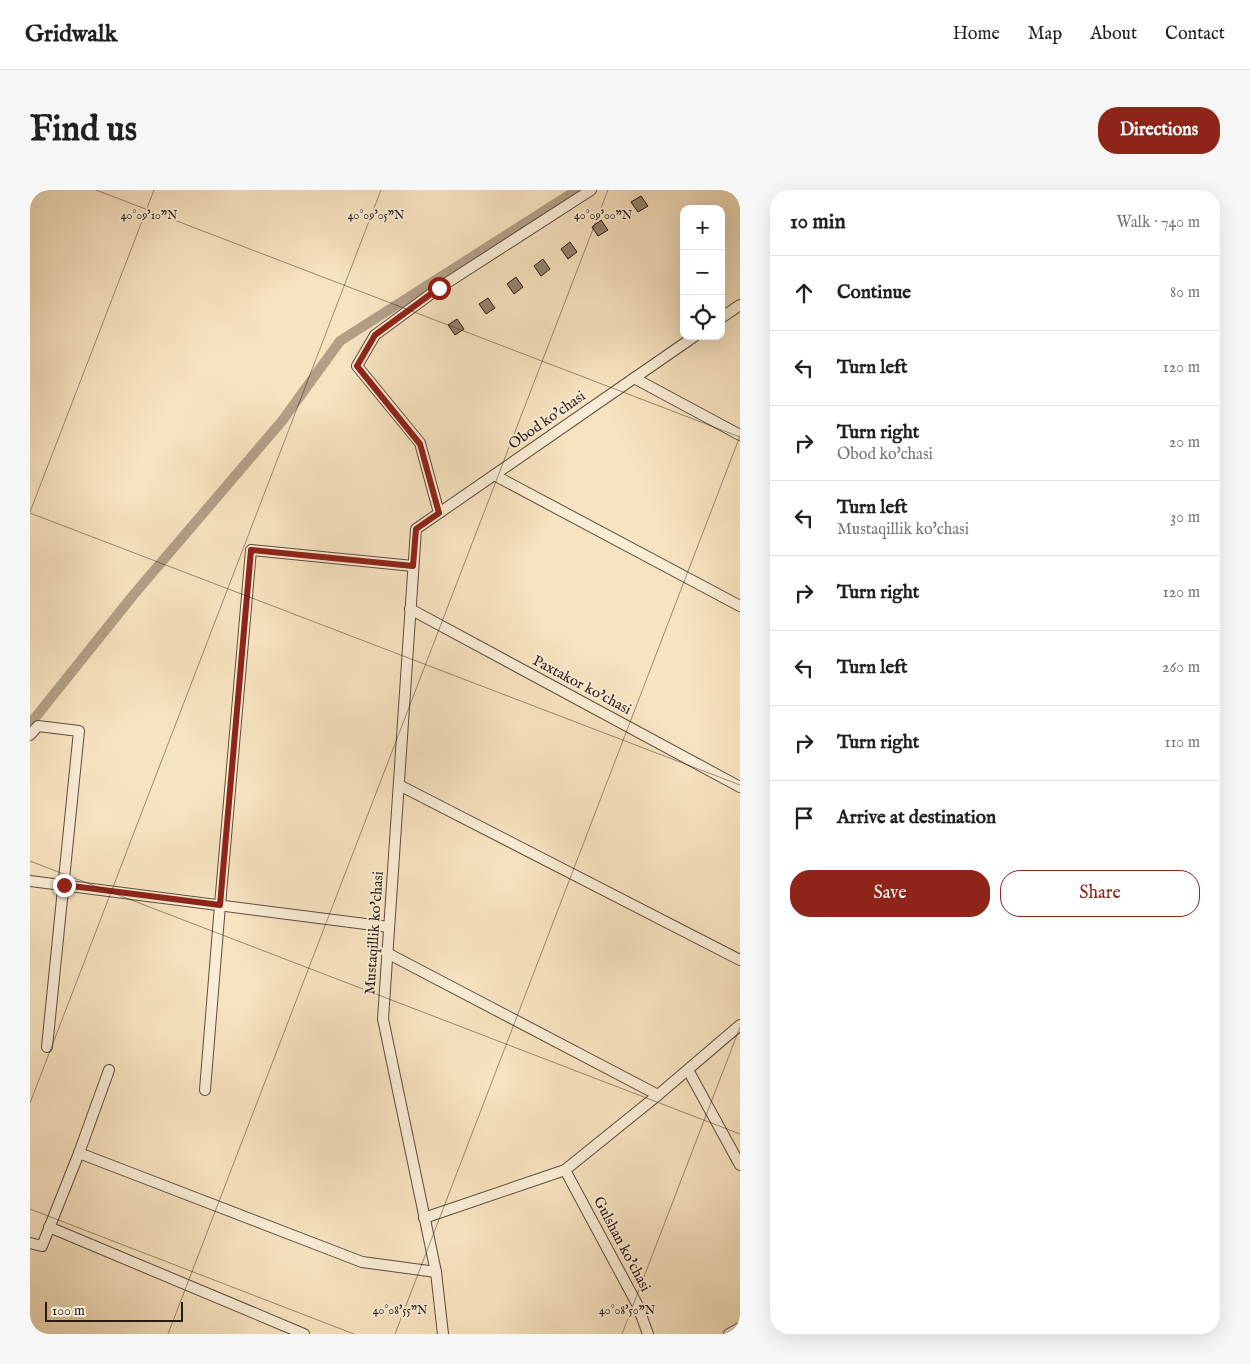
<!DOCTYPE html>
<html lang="en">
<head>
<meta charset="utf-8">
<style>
	:root { --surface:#fff; --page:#f6f6f6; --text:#202124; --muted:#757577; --line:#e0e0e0; --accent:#8f2418 }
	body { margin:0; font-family:"IM FELL English",serif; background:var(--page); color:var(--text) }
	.controls { position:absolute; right:15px; top:15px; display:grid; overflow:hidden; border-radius:10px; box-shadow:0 5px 20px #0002 }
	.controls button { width:45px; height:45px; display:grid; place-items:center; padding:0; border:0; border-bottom:1px solid var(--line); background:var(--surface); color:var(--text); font:25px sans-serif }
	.scale { position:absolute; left:15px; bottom:12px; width:138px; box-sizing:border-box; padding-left:5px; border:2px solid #2b1a14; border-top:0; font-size:14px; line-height:18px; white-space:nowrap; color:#2b1a14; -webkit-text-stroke:4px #faedd6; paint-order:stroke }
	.stop { position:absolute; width:15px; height:15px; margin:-11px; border:4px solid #8f2418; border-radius:50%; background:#fff }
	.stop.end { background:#8f2418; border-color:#fff; box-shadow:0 1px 5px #0008 }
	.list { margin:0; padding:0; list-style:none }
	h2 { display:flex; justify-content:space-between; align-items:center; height:65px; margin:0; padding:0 20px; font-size:21px }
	h2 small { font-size:16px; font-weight:400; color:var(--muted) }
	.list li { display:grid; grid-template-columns:32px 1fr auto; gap:15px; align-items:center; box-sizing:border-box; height:75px; padding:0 20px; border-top:1px solid var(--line) }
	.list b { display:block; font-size:19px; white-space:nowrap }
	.list p { margin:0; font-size:16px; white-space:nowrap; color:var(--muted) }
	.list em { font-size:16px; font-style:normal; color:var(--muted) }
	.actions { display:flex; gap:10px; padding:15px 20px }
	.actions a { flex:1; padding:11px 0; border:1px solid var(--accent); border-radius:20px; text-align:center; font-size:18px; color:var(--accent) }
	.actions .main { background:var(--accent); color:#fff }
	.icon { flex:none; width:28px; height:28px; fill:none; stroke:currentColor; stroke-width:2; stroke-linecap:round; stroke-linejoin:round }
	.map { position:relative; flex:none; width:710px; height:1144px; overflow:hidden; border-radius:20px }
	header { display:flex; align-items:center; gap:30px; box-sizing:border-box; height:70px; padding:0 25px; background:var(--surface); border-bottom:1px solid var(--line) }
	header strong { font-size:24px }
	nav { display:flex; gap:28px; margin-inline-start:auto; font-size:18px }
	.intro { display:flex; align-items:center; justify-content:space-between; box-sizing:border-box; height:120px; padding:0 30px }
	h1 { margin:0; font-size:35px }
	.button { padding:12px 22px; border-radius:20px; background:var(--accent); color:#fff; font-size:18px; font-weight:700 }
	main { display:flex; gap:30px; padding:0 30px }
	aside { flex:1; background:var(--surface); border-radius:20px; box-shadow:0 5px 20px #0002 }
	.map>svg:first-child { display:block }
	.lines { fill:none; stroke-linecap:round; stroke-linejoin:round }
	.canal { stroke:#b29f86; stroke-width:10 }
	.building { fill:#95836d; stroke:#2b1a14 }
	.minor-casing { stroke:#5e4c3f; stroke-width:12 }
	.minor { stroke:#faedd6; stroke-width:10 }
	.route { stroke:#8f2418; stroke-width:6 }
	.ticks { fill:none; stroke:#2b1a14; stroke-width:1; stroke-opacity:0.45 }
	.labels { text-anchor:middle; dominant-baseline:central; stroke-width:4; stroke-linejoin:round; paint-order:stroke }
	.street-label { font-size:15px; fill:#2b1a14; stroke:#faedd6 }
	.ticks-label { font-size:12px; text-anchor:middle; fill:#2b1a14; stroke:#faedd6; stroke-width:4; stroke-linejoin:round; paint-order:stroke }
</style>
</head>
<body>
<header>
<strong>Gridwalk</strong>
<nav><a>Home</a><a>Map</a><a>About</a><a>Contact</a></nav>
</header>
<div class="intro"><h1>Find us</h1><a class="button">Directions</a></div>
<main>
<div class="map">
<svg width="710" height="1144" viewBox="0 0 710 1144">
	<rect width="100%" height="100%" fill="#f7e3c0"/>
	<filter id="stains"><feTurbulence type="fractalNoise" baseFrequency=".004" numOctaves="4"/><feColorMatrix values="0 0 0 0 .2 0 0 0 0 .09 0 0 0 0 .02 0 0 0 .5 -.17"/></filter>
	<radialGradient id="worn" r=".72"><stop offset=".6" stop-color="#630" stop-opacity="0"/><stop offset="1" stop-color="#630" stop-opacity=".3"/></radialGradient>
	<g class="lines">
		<path class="canal" d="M 0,534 L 105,403 L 252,231 L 310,151 L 547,0"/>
	</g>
	<g class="building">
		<path d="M 611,6 L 618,16 L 608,22 L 601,12 Z"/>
		<path d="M 571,30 L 578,40 L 568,46 L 562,37 Z"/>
		<path d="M 540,52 L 547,62 L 538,69 L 531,59 Z"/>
		<path d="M 513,69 L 520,79 L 511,86 L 504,76 Z"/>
		<path d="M 486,87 L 493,97 L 484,104 L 477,94 Z"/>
		<path d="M 458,108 L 465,118 L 456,124 L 449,114 Z"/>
		<path d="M 427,129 L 434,139 L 425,145 L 418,135 Z"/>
	</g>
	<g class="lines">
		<g class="minor-casing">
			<g id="minor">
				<path d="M 691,128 L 710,115"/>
				<path d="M 604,188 L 710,245"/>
				<path d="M 464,285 L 710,416"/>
				<path d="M 409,323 L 390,253 L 327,176 L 345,145 L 409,98 L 561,0"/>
				<path d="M 380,419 L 710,597"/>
				<path d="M 0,545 L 8,536 L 49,541 L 17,857"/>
				<path d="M 369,595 L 710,770"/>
				<path d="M 0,691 L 359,737"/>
				<path d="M 357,763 L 628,905"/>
				<path d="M 658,880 L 710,975"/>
				<path d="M 175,900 L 190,715 L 221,360 L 383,376"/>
				<path d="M 49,963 L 332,1072 L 406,1082"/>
				<path d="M 535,980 L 607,1114 L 618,1144"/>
				<path d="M 394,1028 L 535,980 L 628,905 L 710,835"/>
				<path d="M 19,1037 L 274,1144"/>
				<path d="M 0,1053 L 12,1056 L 49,963 L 79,880"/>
				<path d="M 413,1144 L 406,1082 L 353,829 L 386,339 L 665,146"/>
				<path d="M 699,1144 L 710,1138"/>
			</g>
		</g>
		<use href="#minor" class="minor"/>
	</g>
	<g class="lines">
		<path class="route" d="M 34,695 L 190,715 L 221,360 L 383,376 L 386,339 L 409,323 L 390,254 L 327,176 L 345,145 L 409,98"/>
	</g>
	<path class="ticks" d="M 66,0 L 710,247M 0,322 L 124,0M 0,323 L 710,595M 0,671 L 710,944M 0,913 L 351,0M 0,1019 L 324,1144M 138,1144 L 578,0M 365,1144 L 710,246M 592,1144 L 710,837"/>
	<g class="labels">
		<g class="street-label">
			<text transform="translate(517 230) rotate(-35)">Obod ko'chasi</text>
			<text transform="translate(552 495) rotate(28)">Paxtakor ko'chasi</text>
			<text transform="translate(344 743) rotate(-86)">Mustaqillik ko'chasi</text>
			<text transform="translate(592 1054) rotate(62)">Gulshan ko'chasi</text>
		</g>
	</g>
	<g class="ticks-label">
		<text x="119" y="29">40°09'10"N</text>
		<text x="346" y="29">40°09'05"N</text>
		<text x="573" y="29">40°09'00"N</text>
		<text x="370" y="1124">40°08'55"N</text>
		<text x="597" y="1124">40°08'50"N</text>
	</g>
	<rect width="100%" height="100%" filter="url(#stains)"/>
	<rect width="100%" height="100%" fill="url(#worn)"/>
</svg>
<div class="controls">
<button>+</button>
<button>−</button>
<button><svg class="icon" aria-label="locate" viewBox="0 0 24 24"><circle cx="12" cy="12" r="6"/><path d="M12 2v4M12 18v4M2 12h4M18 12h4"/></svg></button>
</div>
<div class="scale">100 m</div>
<div class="stop" style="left:409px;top:98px"></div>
<div class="stop end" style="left:34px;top:695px"></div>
</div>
<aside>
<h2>10 min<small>Walk · 740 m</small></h2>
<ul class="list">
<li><svg class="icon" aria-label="ahead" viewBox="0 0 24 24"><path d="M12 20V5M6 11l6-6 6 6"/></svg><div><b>Continue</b></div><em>80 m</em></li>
<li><svg class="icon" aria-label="left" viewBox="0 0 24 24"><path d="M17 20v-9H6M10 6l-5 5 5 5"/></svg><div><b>Turn left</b></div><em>120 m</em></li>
<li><svg class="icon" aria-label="right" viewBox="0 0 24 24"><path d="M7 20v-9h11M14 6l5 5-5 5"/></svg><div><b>Turn right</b><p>Obod ko'chasi</p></div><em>20 m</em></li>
<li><svg class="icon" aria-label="left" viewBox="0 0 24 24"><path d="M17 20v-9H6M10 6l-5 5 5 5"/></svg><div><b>Turn left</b><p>Mustaqillik ko'chasi</p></div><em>30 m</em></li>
<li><svg class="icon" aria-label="right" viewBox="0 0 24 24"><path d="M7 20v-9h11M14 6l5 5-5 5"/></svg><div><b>Turn right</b></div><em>120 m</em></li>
<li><svg class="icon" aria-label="left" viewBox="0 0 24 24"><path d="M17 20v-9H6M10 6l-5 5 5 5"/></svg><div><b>Turn left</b></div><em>260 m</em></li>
<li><svg class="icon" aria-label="right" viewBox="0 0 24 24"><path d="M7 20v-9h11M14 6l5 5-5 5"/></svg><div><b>Turn right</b></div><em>110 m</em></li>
<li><svg class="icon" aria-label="arrive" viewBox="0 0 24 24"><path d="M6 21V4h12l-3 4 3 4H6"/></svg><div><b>Arrive at destination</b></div></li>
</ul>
<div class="actions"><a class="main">Save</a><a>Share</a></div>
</aside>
</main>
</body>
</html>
